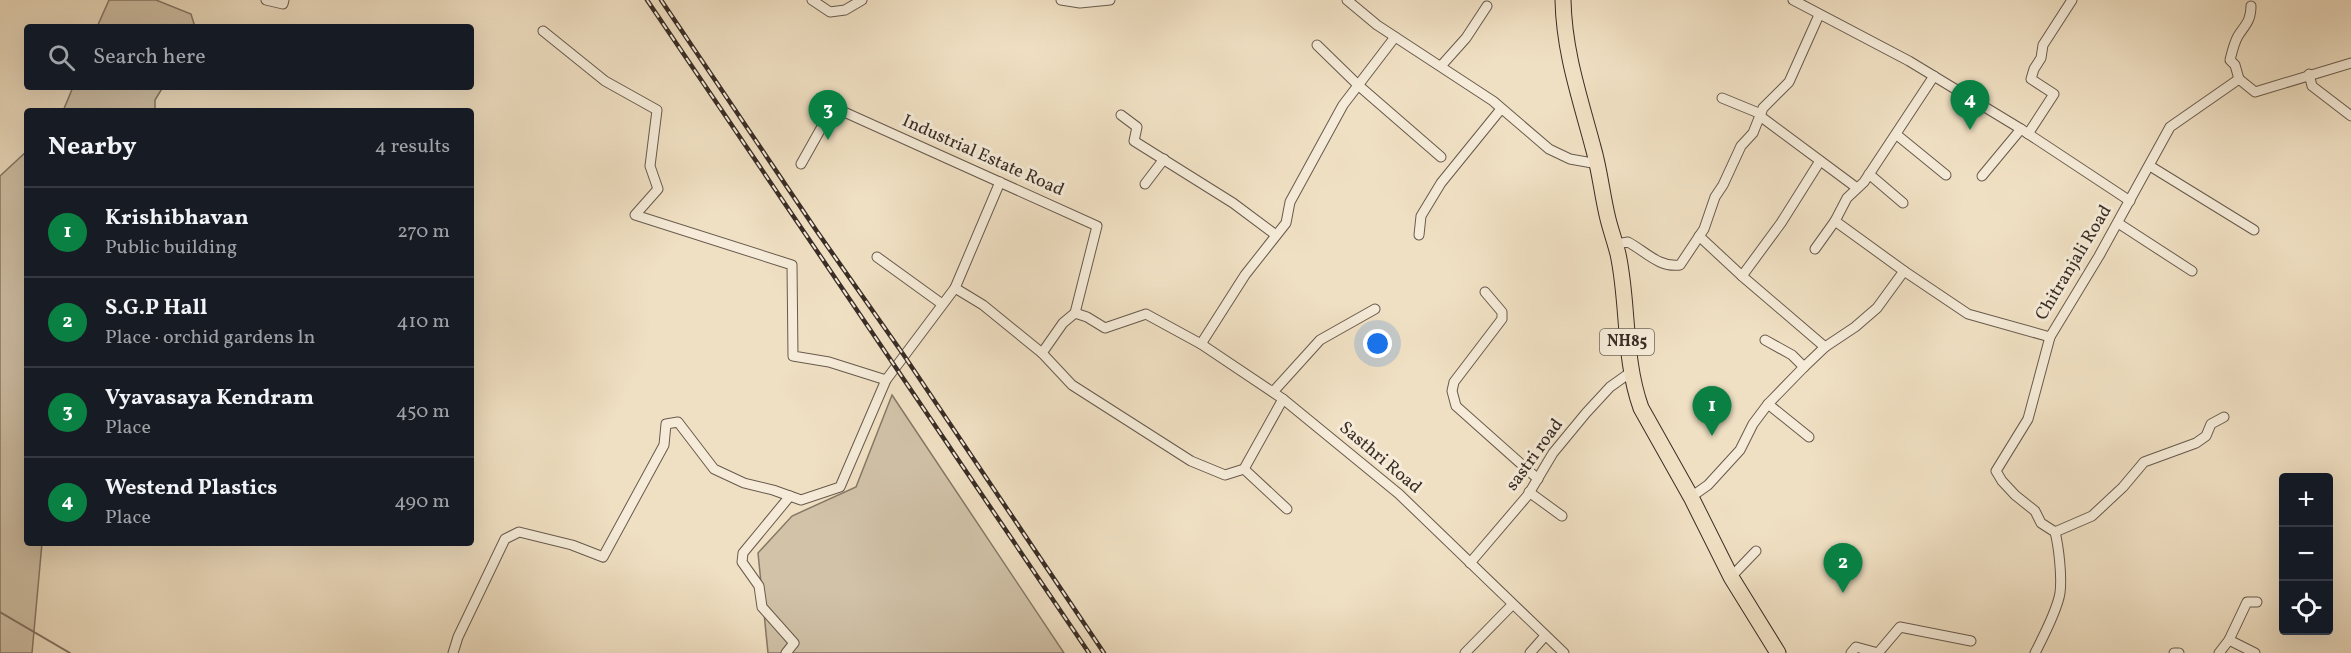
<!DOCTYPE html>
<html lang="en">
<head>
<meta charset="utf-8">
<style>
	:root { --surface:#171b24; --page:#20242c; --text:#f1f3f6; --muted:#9ea1a6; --line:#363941; --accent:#0b8043 }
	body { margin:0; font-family:Vollkorn,serif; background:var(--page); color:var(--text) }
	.controls { position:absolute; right:18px; bottom:18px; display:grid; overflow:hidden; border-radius:6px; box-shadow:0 6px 24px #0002 }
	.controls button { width:54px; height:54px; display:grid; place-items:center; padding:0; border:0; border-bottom:2px solid var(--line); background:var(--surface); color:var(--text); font:30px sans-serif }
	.you { position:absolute; left:1378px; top:344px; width:21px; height:21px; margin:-15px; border:4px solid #fff; border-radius:50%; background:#1a73e8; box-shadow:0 0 0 9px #1a73e833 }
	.badge { display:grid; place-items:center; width:39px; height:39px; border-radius:50%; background:var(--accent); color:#fff; font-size:20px; font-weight:700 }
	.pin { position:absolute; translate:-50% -50px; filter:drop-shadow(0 2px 3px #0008) }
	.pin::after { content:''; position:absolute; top:32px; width:21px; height:18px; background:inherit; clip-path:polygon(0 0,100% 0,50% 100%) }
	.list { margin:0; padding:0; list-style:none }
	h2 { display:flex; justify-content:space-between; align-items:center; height:78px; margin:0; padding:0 24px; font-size:26px }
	h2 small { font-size:20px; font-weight:400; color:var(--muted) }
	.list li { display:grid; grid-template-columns:39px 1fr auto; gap:18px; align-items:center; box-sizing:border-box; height:90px; padding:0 24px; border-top:2px solid var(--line) }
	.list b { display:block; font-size:22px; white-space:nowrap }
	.list p { margin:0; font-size:20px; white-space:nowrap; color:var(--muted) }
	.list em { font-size:20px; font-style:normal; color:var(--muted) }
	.icon { flex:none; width:33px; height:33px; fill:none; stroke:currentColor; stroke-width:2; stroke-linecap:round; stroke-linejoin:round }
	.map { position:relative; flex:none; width:2351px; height:653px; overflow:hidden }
	.search { position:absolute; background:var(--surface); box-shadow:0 6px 24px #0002; left:24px; top:24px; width:450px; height:66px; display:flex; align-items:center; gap:15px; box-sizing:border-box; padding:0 21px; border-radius:6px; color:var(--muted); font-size:22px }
	.panel { position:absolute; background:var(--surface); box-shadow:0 6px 24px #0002; left:24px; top:108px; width:450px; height:438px; border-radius:6px }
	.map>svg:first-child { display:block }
	.green { fill:#d1c2a8; stroke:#857867; stroke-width:1.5 }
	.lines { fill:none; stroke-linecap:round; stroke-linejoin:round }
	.stream { stroke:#827464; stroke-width:2 }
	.minor-casing { stroke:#675a4d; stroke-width:11 }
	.trunk-casing { stroke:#392d26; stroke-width:17 }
	.minor { stroke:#f5ebd8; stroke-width:9 }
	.trunk { stroke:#f0e0c3; stroke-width:15 }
	.rail-casing { stroke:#392d26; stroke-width:4.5 }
	.rail { stroke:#f5ebd8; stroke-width:2; stroke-dasharray:7; stroke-linecap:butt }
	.labels { text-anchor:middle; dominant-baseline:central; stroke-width:6; stroke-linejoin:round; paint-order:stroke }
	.shield { fill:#f5ebd8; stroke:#71665b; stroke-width:1.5 }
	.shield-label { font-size:16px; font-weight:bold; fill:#392d26 }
	.street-label { font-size:18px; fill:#392d26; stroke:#f5ebd8 }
</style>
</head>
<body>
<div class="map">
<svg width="2351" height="653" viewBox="0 0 2351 653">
	<rect width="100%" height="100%" fill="#f0e0c3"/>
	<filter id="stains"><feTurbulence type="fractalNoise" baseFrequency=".00333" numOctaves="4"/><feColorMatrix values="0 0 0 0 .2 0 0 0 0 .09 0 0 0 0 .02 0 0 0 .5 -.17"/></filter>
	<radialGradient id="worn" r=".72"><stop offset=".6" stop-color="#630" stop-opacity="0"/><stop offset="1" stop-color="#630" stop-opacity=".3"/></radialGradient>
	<g class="green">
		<path d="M 109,0 L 156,0 L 191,14 L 195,27 L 97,27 Z"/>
		<path d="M 73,87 L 163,87 L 155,100 L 155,111 L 63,111 Z"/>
		<path d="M 27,151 L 27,543 L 42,543 L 32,653 L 0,653 L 0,176 Z"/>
		<path d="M 892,395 L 1064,653 L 768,653 L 758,553 L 792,516 L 856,487 Z"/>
	</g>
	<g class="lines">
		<path class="stream" d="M 0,612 L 70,653"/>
		<g class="minor-casing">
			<g id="minor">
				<path d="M 266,0 L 283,4 L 284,0"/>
				<path d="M 812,0 L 830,12 L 845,10 L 862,0"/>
				<path d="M 1061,0 L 1080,3 L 1110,0"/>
				<path d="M 1347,0 L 1377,25 L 1493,101 L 1549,149 L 1570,159 L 1598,164"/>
				<path d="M 1793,0 L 1909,61 L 2021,129 L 2130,201"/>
				<path d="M 543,31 L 605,81 L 657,110 L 650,166 L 658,189 L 635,215 L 792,265 L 793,356 L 829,362 L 886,380"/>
				<path d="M 1317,45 L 1358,85 L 1441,157"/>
				<path d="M 1441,66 L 1466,38 L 1487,6"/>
				<path d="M 2309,74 L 2312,86 L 2351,116"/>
				<path d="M 2239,79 L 2235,65 L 2230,60 C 2232,52 2234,43 2238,36 C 2245,25 2251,21 2251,6"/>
				<path d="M 1722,98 L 1761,114"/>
				<path d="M 1121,115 L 1137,127 L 1134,141 L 1233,203 L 1276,235"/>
				<path d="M 1760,116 L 1857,188"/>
				<path d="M 2028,134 L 2054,94 L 2031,79 L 2034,69 L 2041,58 L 2043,45 L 2072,0"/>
				<path d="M 1897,135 L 1946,175"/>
				<path d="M 801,164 L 833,107 L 1097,226 L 1075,313"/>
				<path d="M 2150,166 L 2254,230"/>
				<path d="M 1869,174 L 1903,203"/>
				<path d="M 1982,176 L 2021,129"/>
				<path d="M 1145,184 L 1164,159"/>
				<path d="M 2118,223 L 2192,271"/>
				<path d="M 1419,235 L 1421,216 L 1441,183 L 1501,109"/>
				<path d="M 1699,236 L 1742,276 L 1781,223 L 1820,161"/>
				<path d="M 1616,244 L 1628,242 C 1645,251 1659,268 1680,265 L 1704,229 L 1715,197 L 1723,185 L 1741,146 L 1753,133 L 1763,108 L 1789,82 L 1819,15"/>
				<path d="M 1815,249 L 1835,221"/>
				<path d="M 877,257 L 942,304"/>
				<path d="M 1904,271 L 1835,221 L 1847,198 L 1864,182 L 1934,76"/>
				<path d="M 1742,276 L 1825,347"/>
				<path d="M 955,288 L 1000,182"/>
				<path d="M 1485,292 L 1502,312 L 1502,319 L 1454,382 L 1452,391 L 1456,406 L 1538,479"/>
				<path d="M 1765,340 L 1792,355 L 1804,367"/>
				<path d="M 1201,344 L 1283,399 L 1399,494 L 1564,653"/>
				<path d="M 1042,353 L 1063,323 L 1075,313 L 1087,317 L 1105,328 L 1146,314 L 1201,344 L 1245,275 L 1286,223 L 1290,202 L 1343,105 L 1395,37"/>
				<path d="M 1273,392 L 1320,340 L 1375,309"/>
				<path d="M 1768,404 L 1809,437"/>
				<path d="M 1244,469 L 1287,509"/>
				<path d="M 1529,492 L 1562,516"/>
				<path d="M 1691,497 L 1708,485 L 1740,450 L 1753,424 L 1768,404 L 1804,367 L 1825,347 L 1855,327 L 1877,308 L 1904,271 L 1968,314 L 2050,337 L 2099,256 L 2170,127 L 2239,79 L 2255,92 L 2351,63"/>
				<path d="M 2055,532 L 2092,516 L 2123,487 L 2144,462 L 2196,443 L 2206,436 L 2211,424 L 2224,417"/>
				<path d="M 1470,563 L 1528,495 L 1553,453 L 1586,413 L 1610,387 L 1631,372"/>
				<path d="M 1731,577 L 1756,551"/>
				<path d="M 2229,640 L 2247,602 L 2257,602"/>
				<path d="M 453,653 L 458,637 L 505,539 L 519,532 L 572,545 L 603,557 L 664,445 L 666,424 L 678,422 L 714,469 L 744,483 L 773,490 L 801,500 L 840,487 L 886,380 L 955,288 L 983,305 L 1042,353 L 1072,385 L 1191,461 L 1225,475 L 1244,469 L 1283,399"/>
				<path d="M 786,653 L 794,643 L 762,607 L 759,586 L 742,562 L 743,553 L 790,496"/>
				<path d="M 1465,653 L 1512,605"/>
				<path d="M 1530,653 L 1545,636"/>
				<path d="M 1851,653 L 1856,647 L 1878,653"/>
				<path d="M 1878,653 L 1900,627 L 1971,641"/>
				<path d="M 2035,653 C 2043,637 2057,611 2060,593 C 2062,577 2059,548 2055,532 L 2041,523 L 2035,511 L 2015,495 L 2002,481 L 1996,471 L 2028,419 L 2050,337"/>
				<path d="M 2174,653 L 2179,653"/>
				<path d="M 2219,653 L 2229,640 L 2255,653"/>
			</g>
		</g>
		<g class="trunk-casing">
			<path id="trunk" d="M 1563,0 C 1564,52 1580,98 1593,147 C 1600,171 1602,195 1608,219 C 1611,231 1615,242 1618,254 C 1629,305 1623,358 1641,408 L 1691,497 L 1731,577 L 1778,653"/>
		</g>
		<use href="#minor" class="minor"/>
		<use href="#trunk" class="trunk"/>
		<g class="rail-casing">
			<g id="rail">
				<path d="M 647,0 L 1089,653"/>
				<path d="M 661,0 L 816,230 L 903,354 L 1104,653"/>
			</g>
		</g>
		<use href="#rail" class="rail"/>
	</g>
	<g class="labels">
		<rect class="shield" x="1600" y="329" width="54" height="26" rx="4.5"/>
		<g class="shield-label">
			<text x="1627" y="342">NH85</text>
		</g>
		<g class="street-label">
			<text transform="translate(983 156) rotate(24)">Industrial Estate Road</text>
			<text transform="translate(2074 263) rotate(-59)">Chitranjali Road</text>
			<text transform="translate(1535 455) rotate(-54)">sastri road</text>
			<text transform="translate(1380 458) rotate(40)">Sasthri Road</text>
		</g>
	</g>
	<rect width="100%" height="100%" filter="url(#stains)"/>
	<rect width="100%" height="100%" fill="url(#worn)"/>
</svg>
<div class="controls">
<button>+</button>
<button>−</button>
<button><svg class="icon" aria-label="locate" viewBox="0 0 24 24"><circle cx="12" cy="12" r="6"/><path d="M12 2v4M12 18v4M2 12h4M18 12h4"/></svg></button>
</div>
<div class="you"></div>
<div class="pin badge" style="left:1712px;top:436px">1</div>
<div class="pin badge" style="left:1843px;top:593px">2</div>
<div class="pin badge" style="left:828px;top:140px">3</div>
<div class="pin badge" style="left:1970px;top:130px">4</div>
<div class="search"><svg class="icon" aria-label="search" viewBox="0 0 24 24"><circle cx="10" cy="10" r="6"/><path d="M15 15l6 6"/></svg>Search here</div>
<section class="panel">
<h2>Nearby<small>4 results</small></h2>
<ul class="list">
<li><span class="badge">1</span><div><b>Krishibhavan</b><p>Public building</p></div><em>270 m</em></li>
<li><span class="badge">2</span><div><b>S.G.P Hall</b><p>Place · orchid gardens ln</p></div><em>410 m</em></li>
<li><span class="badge">3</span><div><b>Vyavasaya Kendram</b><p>Place</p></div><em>450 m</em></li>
<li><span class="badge">4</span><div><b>Westend Plastics</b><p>Place</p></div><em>490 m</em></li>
</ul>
</section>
</div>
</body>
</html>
